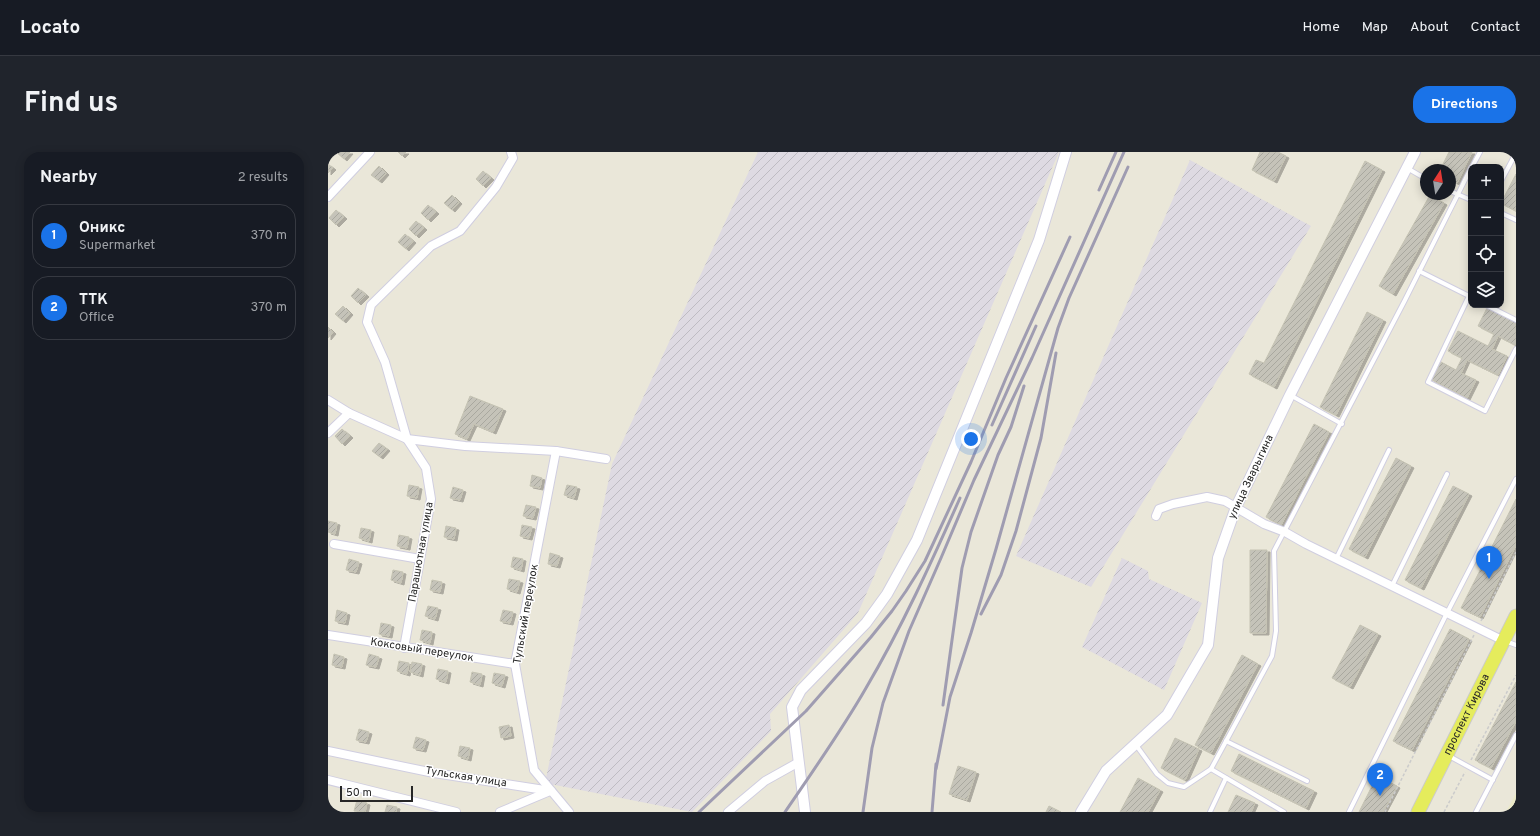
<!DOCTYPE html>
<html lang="en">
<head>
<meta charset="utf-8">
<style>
	:root { --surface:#171b24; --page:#20242c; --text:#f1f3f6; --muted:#9ea1a6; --line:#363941; --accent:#1a73e8 }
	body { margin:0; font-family:Overpass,sans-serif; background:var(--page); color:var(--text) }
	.controls { position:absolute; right:12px; top:12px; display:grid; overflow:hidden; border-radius:8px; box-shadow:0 2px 10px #0003 }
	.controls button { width:36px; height:36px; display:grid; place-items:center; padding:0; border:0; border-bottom:1px solid var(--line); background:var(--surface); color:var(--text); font:20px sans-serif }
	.compass { position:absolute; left:1092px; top:12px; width:36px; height:36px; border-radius:50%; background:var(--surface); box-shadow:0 2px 10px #0003; rotate:12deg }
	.scale { position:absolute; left:12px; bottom:10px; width:73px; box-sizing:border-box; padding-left:4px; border:2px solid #272727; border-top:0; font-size:11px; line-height:14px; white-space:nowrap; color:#272727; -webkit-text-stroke:3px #fff; paint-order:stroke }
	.you { position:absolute; left:643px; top:287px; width:14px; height:14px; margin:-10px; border:3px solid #fff; border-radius:50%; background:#1a73e8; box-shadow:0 0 0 6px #1a73e833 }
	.badge { display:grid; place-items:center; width:26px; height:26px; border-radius:50%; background:var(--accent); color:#fff; font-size:13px; font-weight:700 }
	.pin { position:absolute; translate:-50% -33px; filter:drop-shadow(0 1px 2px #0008) }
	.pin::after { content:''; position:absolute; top:21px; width:14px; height:12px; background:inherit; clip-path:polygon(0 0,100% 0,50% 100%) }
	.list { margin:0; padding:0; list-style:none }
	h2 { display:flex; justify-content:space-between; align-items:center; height:52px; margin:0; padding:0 16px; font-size:17px }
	h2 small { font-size:13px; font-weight:400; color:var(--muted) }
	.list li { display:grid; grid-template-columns:26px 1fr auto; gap:12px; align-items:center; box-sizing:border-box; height:64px; margin:0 8px 8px; padding:0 8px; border:1px solid var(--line); border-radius:16px }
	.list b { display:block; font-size:15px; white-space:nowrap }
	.list p { margin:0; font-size:13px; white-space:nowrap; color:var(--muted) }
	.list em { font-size:13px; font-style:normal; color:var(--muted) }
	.icon { flex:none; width:22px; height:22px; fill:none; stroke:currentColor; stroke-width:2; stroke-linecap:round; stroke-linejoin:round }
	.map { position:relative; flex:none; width:1188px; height:660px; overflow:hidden; border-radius:16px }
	header { display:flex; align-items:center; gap:24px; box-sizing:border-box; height:56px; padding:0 20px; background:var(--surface); border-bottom:1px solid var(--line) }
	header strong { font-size:19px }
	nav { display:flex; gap:22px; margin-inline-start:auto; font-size:14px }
	.intro { display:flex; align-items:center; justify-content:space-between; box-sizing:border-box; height:96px; padding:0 24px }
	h1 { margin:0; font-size:28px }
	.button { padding:10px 18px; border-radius:16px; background:var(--accent); color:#fff; font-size:14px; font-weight:700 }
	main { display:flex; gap:24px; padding:0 24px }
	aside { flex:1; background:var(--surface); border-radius:16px; box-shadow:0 2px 10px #0003 }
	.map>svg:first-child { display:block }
	.industrial { fill:url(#industrial-furrows) }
	.education { fill:#ebeac8 }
	.building { fill:url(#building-hatch); stroke:#c5c3b3; filter:url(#shadow) }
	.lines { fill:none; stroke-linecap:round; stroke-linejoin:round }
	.service-casing { stroke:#d0cee0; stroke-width:6 }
	.minor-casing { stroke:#d0cee0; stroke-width:10 }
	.tertiary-casing { stroke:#d0cee0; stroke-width:12 }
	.primary-casing { stroke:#cbcbcb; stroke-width:15 }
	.path { stroke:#cbcbcb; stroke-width:1.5; stroke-dasharray:3 2; stroke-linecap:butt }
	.service { stroke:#fff; stroke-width:4 }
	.minor { stroke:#fff; stroke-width:8 }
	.tertiary { stroke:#fff; stroke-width:10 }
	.primary { stroke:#e5ec5c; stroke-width:13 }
	.rail { stroke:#9f9cb1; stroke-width:3 }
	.labels { text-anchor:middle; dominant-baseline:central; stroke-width:3; stroke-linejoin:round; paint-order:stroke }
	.street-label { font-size:11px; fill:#272727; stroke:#fff }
</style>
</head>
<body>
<header>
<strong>Locato</strong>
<nav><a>Home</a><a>Map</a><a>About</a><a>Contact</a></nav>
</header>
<div class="intro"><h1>Find us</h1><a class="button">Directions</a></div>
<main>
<aside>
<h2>Nearby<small>2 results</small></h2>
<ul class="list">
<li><span class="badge">1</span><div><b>Оникс</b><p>Supermarket</p></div><em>370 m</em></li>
<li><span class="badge">2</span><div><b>ТТК</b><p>Office</p></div><em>370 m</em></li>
</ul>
</aside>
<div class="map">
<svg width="1188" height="660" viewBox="0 0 1188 660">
	<defs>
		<pattern id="industrial-furrows" width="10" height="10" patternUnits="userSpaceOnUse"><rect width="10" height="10" fill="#dedae2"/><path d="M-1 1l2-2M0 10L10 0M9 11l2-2" fill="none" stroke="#bebbc2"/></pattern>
		<pattern id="building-hatch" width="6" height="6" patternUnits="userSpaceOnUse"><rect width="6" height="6" fill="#c5c3b9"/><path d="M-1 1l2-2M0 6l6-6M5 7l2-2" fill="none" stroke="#a9a89f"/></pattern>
		<filter id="shadow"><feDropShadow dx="3" dy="2" stdDeviation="0" flood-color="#0004"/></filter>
	</defs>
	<rect width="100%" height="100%" fill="#eae7d9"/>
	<g class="industrial">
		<path d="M 430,0 L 731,0 L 530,461 L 442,562 L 443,579 L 364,660 L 217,631 L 284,312 Z"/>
		<path d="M 862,8 L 983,74 L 763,435 L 688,404 Z"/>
		<path d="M 794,406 L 820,419 L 821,427 L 874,451 L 836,538 L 754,495 Z"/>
	</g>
	<path class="education" d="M 1188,641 L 1188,660 L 1178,660 Z"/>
	<g class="building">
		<path d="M 8,0 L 22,0 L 16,7 Z"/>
		<path d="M 70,0 L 78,0 L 74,4 Z"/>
		<path d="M 932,0 L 950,0 L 958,4 L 946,29 L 924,18 Z"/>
		<path d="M 1121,0 L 1144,0 L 1129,31 L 1122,28 L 1122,18 L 1112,18 Z"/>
		<path d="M 1037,9 L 1054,18 L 946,235 L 921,222 L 928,208 L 936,211 Z"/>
		<path d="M 0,12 L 5,16 L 0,21 Z"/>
		<path d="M 51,14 L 58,21 L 51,29 L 43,23 Z"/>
		<path d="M 155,19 L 163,26 L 155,34 L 148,27 Z"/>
		<path d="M 1188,22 L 1188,59 L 1173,51 Z"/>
		<path d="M 124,43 L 131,50 L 124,58 L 116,51 Z"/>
		<path d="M 1102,43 L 1116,51 L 1065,142 L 1051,134 Z"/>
		<path d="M 100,53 L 108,60 L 100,68 L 93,61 Z"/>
		<path d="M 8,58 L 16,65 L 8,73 L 1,66 Z"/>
		<path d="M 88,69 L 96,76 L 88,84 L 81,77 Z"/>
		<path d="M 77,82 L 85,89 L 78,97 L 70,90 Z"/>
		<path d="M 30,136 L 38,143 L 30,151 L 23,144 Z"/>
		<path d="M 15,154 L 22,161 L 15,169 L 7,162 Z"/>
		<path d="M 1159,156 L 1188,170 L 1188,191 L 1187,193 L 1170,184 L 1164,197 L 1179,204 L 1170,223 L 1139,208 L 1133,221 L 1148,228 L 1139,246 L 1104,228 L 1113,210 L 1128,218 L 1134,206 L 1120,199 L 1130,179 L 1160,194 L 1166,182 L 1150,174 Z"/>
		<path d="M 1039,160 L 1055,168 L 1008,263 L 992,255 Z"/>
		<path d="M 0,175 L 5,180 L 0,186 Z"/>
		<path d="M 142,244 L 175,257 L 165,280 L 146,272 L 139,287 L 127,282 Z"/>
		<path d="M 986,272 L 1001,280 L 953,373 L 938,365 Z"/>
		<path d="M 14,277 L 22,284 L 14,292 L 7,284 Z"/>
		<path d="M 51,291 L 59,297 L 52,305 L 44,299 Z"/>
		<path d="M 1068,306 L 1083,314 L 1037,405 L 1021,397 Z"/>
		<path d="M 204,323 L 214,326 L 212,336 L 202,334 Z"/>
		<path d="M 81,333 L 91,335 L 89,346 L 79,344 Z"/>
		<path d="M 239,333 L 249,335 L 246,346 L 236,343 Z"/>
		<path d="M 1125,334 L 1141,342 L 1093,436 L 1077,428 Z"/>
		<path d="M 125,335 L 135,338 L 132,348 L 122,346 Z"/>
		<path d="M 1188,347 L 1188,393 L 1152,465 L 1133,456 Z"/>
		<path d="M 198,353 L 208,355 L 205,366 L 195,364 Z"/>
		<path d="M 0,369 L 9,371 L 7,382 L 0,380 Z"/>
		<path d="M 194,373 L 204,375 L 201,386 L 192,384 Z"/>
		<path d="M 118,374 L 128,376 L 126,387 L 116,385 Z"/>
		<path d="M 33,376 L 43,378 L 41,389 L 31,386 Z"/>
		<path d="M 71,383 L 81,385 L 79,396 L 69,394 Z"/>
		<path d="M 922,398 L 939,398 L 938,481 L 922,481 Z"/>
		<path d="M 222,401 L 232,404 L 229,414 L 220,412 Z"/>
		<path d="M 185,405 L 195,407 L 193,418 L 183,415 Z"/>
		<path d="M 21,407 L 31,410 L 28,420 L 18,418 Z"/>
		<path d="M 65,418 L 75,420 L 73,431 L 63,428 Z"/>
		<path d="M 181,427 L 192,429 L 189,440 L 179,437 Z"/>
		<path d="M 104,428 L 114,430 L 112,440 L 102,438 Z"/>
		<path d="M 100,454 L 110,456 L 107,467 L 97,464 Z"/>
		<path d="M 9,458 L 19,461 L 17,471 L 7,469 Z"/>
		<path d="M 175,458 L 185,460 L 182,471 L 172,469 Z"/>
		<path d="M 53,471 L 63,473 L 61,484 L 51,482 Z"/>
		<path d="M 1032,473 L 1050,482 L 1022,535 L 1004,526 Z"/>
		<path d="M 1122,477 L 1141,487 L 1084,598 L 1065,589 Z"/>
		<path d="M 94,478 L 104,480 L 102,491 L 92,488 Z"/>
		<path d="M 6,502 L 16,505 L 14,515 L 4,513 Z"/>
		<path d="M 41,502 L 51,505 L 48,515 L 38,513 Z"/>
		<path d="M 914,503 L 930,512 L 883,601 L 867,593 Z"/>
		<path d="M 71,509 L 81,511 L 79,522 L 69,519 Z"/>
		<path d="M 84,510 L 94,512 L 92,523 L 82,520 Z"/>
		<path d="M 110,517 L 120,519 L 118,530 L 108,527 Z"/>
		<path d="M 144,520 L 154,522 L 152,533 L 142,530 Z"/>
		<path d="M 166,521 L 177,523 L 174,534 L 164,531 Z"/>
		<path d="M 1188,530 L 1188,569 L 1163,616 L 1147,608 Z"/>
		<path d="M 181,573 L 183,584 L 173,586 L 171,575 Z"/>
		<path d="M 31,577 L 41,580 L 38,590 L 28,588 Z"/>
		<path d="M 88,585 L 98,588 L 95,598 L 85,596 Z"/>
		<path d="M 847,586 L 871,597 L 857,628 L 833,616 Z"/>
		<path d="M 132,594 L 142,596 L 140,607 L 130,604 Z"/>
		<path d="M 911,602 L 986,639 L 978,656 L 903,619 Z"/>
		<path d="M 630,614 L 648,620 L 639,648 L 621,642 Z"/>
		<path d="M 1049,624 L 1069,634 L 1055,660 L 1031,660 Z"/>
		<path d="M 810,626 L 832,638 L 820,660 L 792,660 Z"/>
		<path d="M 908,643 L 927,651 L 923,660 L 900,660 Z"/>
		<path d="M 29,648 L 39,651 L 37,660 L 26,659 Z"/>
		<path d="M 59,653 L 69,655 L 68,660 L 57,660 Z"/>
		<path d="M 721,654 L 733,660 L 718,660 Z"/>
	</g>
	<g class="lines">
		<g class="service-casing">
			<g id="service">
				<path d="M 1144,15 L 1152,0"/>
				<path d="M 1079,16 L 1098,27"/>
				<path d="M 1173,29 L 1188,1"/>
				<path d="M 1122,39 L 1143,48"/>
				<path d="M 1173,61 L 1188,68"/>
				<path d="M 1091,119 L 1143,145"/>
				<path d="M 1141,144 L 1100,230 L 1157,259 L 1188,197"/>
				<path d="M 1158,153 L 1188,168"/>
				<path d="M 962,243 L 1014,272"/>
				<path d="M 1008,407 L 1061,298"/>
				<path d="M 1064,434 L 1119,322"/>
				<path d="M 1177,489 L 1188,493"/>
				<path d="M 898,589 L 979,629"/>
				<path d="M 808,593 L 829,622 L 840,631 L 856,635 L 883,617"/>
				<path d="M 1121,604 L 1165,628"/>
				<path d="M 882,660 L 898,626"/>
				<path d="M 956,660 L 883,617 L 944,504 L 948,479 L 946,399 L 1077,148 L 1143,16"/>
				<path d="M 1021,660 L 1119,461 L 1188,327"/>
				<path d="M 1148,660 L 1188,583"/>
			</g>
		</g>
		<g class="minor-casing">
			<g id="minor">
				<path d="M 0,45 L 42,0"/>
				<path d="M 0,248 L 21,261 L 79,287 L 137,294 L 228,299 L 278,307"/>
				<path d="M 0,281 L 21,261"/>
				<path d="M 228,299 L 187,512 L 206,618 L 241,660"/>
				<path d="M 828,364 L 831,357 L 845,352 L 879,345 L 897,349 L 936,372 L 957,380 L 978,392 L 1176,489"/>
				<path d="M 6,392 L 92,407"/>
				<path d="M 0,483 L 187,512"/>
				<path d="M 76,496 L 103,347 L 98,316 L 79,287 L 57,210 L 39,170 L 43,153 L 103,94 L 132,79 L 168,35 L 185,6 L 183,0"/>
				<path d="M 0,599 L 106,621 L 223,639"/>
				<path d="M 0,628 L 128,660"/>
				<path d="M 172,660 L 222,639"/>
				<path d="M 400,660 L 437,629 L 471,610"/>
			</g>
		</g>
		<g class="tertiary-casing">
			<g id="tertiary">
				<path d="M 477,660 L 464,555 L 473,538 L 538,471 L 559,442 L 589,388 L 711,88 L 738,0"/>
				<path d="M 753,660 L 778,619 L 839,563 L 880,493 L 890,406 L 908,355 L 962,243 L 1087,0"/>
			</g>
		</g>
		<g class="primary-casing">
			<g id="primary">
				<path id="s1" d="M 1090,660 L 1188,464"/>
			</g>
		</g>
		<g class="path">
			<path d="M 1153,469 L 1188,400"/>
			<path d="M 1143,608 L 1188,523"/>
			<path d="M 1057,660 L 1146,483"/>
			<path d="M 1116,660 L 1137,620"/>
		</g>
		<use href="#service" class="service"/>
		<use href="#minor" class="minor"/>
		<use href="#tertiary" class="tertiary"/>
		<use href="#primary" class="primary"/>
		<g class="rail">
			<path d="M 771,38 L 788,0"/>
			<path d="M 664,273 L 708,174"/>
			<path d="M 653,462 L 673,423 L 688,379 L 713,286 L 728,201"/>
			<path d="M 615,553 L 634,416 L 643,380 L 670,303 L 683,275 L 696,234"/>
			<path d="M 608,617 L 622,545 L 643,481 L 668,397 L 730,176 L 741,146 L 800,15"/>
			<path d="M 371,660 L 478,559 L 543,485 L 564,459 L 578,439 L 597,409 L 643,310 L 678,226 L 742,85"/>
			<path d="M 457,660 C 485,619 514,578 538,536 C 574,475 603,411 632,346"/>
			<path d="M 535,660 L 544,596 L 555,551 L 581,479 L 613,406 L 646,328 L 704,206 L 796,0"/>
			<path d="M 604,660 L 608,612"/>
		</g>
	</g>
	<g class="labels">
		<g class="street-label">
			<text transform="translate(923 325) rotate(-65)">улица Зварыгина</text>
			<text transform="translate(93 400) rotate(-80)">Парашютная улица</text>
			<text transform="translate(198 462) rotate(-80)">Тульский переулок</text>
			<text transform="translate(94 498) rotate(9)">Коксовый переулок</text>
			<text stroke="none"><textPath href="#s1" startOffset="109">проспект Кирова</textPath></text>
			<text transform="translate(138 625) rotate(9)">Тульская улица</text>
		</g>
	</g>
</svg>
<div class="controls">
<button>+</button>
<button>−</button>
<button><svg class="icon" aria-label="locate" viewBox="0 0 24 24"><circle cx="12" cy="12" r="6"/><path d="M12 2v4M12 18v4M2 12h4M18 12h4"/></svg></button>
<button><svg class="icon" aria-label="layers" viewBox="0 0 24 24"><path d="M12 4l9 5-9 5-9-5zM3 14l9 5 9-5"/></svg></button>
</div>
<svg class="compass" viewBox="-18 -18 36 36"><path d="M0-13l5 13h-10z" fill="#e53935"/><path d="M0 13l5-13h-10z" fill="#9ea1a6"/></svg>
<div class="scale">50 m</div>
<div class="you"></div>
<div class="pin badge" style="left:1161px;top:427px">1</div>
<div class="pin badge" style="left:1052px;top:644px">2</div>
</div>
</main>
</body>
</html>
